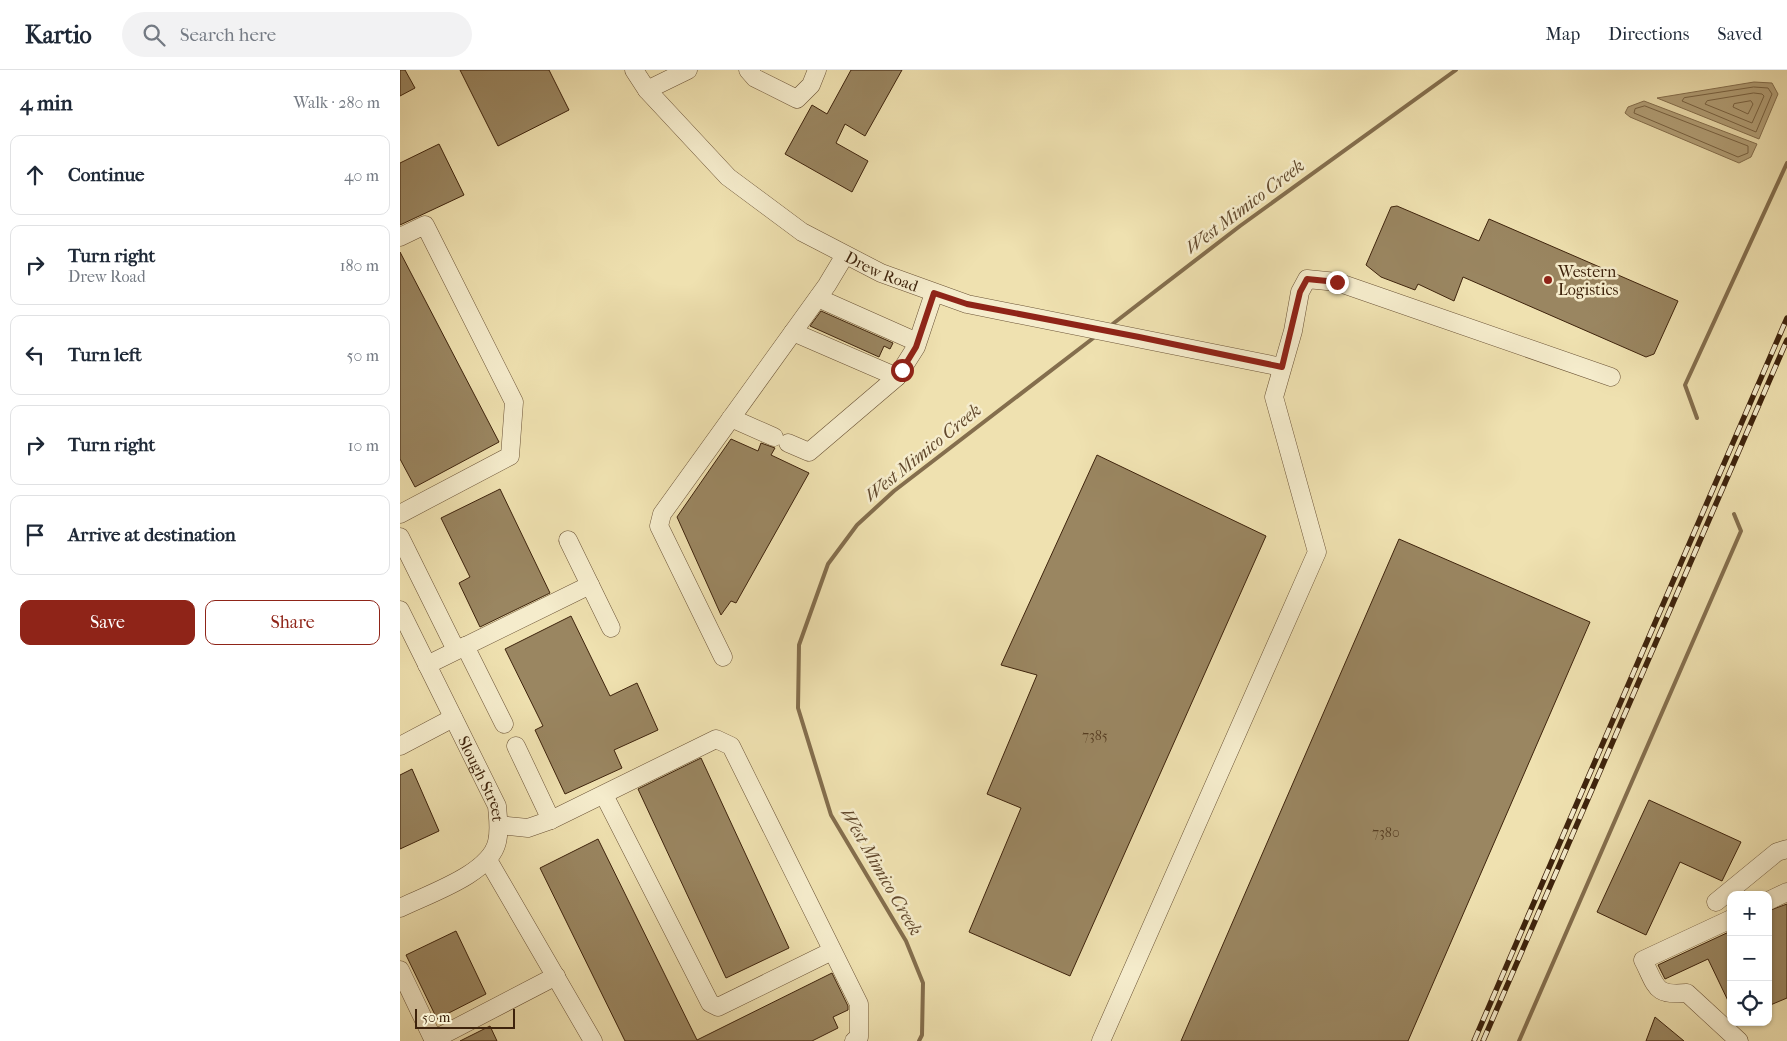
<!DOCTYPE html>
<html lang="en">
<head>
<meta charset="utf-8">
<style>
	:root { --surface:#fff; --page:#f2f2f3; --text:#1f2937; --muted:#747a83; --line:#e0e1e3; --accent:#8f2418 }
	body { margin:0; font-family:"IM FELL French Canon",serif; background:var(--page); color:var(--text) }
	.controls { position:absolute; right:15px; bottom:15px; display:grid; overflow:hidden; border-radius:10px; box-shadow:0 1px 4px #0004 }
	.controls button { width:45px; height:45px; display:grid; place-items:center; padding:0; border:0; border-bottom:1px solid var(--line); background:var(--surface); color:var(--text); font:25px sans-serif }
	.scale { position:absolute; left:15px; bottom:12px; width:100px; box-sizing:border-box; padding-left:5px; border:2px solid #3e230c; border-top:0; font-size:14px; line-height:18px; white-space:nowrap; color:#3e230c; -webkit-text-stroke:4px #f5eccc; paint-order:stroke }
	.stop { position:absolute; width:15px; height:15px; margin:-11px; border:4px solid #8f2418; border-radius:50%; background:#fff }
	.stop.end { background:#8f2418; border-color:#fff; box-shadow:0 1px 5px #0008 }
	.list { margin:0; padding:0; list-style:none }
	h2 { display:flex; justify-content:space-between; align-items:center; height:65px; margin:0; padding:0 20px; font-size:21px }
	h2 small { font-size:16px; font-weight:400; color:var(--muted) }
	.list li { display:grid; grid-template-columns:32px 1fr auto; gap:15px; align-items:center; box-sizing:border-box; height:80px; margin:0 10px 10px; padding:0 10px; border:1px solid var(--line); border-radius:10px }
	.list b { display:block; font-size:19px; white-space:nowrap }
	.list p { margin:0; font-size:16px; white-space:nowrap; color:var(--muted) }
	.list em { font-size:16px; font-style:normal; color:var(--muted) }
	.actions { display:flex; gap:10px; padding:15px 20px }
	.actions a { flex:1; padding:11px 0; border:1px solid var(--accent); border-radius:10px; text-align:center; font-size:18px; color:var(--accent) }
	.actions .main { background:var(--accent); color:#fff }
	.icon { flex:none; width:28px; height:28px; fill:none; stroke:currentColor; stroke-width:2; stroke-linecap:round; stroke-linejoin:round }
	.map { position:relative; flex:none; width:1387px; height:971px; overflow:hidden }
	header { display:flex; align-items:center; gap:30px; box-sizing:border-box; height:70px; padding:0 25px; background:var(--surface); border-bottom:1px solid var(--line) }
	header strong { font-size:24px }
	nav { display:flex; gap:28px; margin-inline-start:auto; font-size:18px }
	.search { width:350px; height:45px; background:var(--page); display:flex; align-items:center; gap:12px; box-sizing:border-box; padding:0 18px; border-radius:28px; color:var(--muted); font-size:19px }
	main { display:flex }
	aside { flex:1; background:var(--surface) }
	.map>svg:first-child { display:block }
	.water { fill:#b3a078; stroke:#846e4d }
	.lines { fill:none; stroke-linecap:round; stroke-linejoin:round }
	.shore { stroke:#786242; stroke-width:1 }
	.stream { stroke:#846e4d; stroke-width:4 }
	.building { fill:#9a8661; stroke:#3e230c }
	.minor-casing { stroke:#6a5235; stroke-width:19 }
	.minor { stroke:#f5eccc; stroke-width:18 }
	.rail-casing { stroke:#3e230c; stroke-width:5.5 }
	.rail { stroke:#f5eccc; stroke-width:4; stroke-dasharray:11; stroke-linecap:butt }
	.route { stroke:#8f2418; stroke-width:6 }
	.poi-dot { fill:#8f2418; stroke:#f5eccc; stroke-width:2 }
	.labels { text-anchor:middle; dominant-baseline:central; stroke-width:5; stroke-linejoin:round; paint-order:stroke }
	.number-label { font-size:14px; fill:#553c21 }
	.street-label { font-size:16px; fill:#3e230c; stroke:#f5eccc }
	.poi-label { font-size:16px; fill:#3e230c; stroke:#f5eccc; text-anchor:start }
	.water-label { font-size:18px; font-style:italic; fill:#61482c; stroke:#f5eccc }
</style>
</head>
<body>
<header>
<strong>Kartio</strong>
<div class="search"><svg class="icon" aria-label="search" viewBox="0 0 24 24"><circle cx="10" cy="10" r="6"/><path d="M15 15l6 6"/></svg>Search here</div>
<nav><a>Map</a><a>Directions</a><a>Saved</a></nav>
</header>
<main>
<aside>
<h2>4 min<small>Walk · 280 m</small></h2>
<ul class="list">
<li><svg class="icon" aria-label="ahead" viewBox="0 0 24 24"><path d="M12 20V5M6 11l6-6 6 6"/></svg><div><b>Continue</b></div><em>40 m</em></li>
<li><svg class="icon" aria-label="right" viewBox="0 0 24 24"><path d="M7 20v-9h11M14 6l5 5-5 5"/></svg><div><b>Turn right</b><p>Drew Road</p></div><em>180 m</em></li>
<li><svg class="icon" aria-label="left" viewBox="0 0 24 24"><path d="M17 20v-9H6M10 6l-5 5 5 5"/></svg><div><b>Turn left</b></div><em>50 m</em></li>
<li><svg class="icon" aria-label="right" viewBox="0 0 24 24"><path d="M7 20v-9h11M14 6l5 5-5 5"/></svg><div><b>Turn right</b></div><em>10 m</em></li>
<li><svg class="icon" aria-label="arrive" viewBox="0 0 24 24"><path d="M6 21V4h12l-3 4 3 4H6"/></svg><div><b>Arrive at destination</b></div></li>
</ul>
<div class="actions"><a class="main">Save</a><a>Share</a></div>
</aside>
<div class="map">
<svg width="1387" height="971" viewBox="0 0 1387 971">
	<rect width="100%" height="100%" fill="#efe1b0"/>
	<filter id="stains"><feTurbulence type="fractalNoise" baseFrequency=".004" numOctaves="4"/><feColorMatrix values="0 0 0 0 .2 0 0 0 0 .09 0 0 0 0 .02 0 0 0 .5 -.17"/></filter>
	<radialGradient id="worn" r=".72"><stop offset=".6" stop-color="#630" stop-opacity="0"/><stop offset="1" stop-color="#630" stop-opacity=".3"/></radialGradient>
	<g class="water">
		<path d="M 1354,12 L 1372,13 L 1378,24 L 1359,69 L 1257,28 Z"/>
		<path d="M 1244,31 L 1357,74 L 1351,87 L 1339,93 L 1230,47 L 1225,43 L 1228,37 Z"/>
	</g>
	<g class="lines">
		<g class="shore">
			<path d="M 1354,17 L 1368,18 L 1372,24 L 1356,62 L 1282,31 L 1284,28 Z"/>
			<path d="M 1354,23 L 1362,24 L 1364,26 L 1352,53 L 1305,34 L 1307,31 Z"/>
			<path d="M 1351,31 L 1353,34 L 1348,44 L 1333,37 L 1334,34 Z"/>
			<path d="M 1245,36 L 1348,76 L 1348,83 L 1338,87 L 1234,43 L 1235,39 Z"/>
		</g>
		<g class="stream">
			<path d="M 710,256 L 840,156 L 1056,0"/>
			<path d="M 1297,348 L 1285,315 L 1387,93"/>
			<path d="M 519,971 L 522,965 L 523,913 L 506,871 L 431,745 L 398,638 L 399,575 L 428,494 L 457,455 L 494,421 L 696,266"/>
			<path d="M 1119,971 L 1341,461 L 1334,444"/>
		</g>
	</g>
	<g class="building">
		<path d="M 0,0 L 5,0 L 15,18 L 0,26 Z"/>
		<path d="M 60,0 L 149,0 L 169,40 L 98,76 Z"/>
		<path d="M 451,0 L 502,0 L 465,66 L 445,54 L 436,73 L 468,91 L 452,122 L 385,84 L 412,35 L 427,44 Z"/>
		<path d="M 39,74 L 64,125 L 0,155 L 0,93 Z"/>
		<path d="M 997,136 L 1079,171 L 1089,149 L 1278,231 L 1254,284 L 1246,287 L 1063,207 L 1054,231 L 1018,214 L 1015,220 L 981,207 L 966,195 L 991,137 Z"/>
		<path d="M 0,182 L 99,372 L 15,417 L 0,389 Z"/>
		<path d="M 421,241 L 493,273 L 490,279 L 484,276 L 479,287 L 410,256 Z"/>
		<path d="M 331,369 L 358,381 L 361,373 L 375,378 L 371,385 L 409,403 L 336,533 L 331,531 L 321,545 L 277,447 Z"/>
		<path d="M 697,385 L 866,466 L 670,906 L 569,862 L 621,738 L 587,724 L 637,605 L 601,595 Z"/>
		<path d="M 100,419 L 150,523 L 80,557 L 59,513 L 70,507 L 41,448 Z"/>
		<path d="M 999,469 L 1190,552 L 1008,971 L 781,971 Z"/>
		<path d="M 171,546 L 210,626 L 237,613 L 258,660 L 214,680 L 222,698 L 165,724 L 135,660 L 143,656 L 105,579 Z"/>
		<path d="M 301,688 L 389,878 L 326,908 L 238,719 Z"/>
		<path d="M 12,699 L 39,761 L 0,779 L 0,705 Z"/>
		<path d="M 1249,730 L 1341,772 L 1322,811 L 1280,792 L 1246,865 L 1197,842 Z"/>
		<path d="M 198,769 L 297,970 L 432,903 L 448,936 L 448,940 L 433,947 L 438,958 L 412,971 L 225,971 L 140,798 Z"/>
		<path d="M 1387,834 L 1387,928 L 1368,936 L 1368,841 Z"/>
		<path d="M 56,861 L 86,924 L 37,949 L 6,885 Z"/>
		<path d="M 1331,861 L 1331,937 L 1308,889 L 1265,909 L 1258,895 Z"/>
		<path d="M 1255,947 L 1284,971 L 1246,971 Z"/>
		<path d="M 90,956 L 97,971 L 60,971 Z"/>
	</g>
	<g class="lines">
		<g class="minor-casing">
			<g id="minor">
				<path id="s1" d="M 234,0 L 247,20 L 328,107 L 402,162 L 481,203 L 567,234 L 882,297"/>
				<path d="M 348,0 L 355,8 L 397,29 L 411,15 L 417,0"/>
				<path d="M 247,20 L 288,0"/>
				<path d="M 0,167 L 25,155 L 114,332 L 110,386 L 0,444"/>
				<path d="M 418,228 L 517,272"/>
				<path d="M 393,262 L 497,307"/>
				<path d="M 331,348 L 374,367"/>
				<path d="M 388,373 L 409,382 L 497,307 L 516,277 L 534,223"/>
				<path d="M 0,467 L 56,580"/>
				<path d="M 168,470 L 211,558"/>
				<path id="s2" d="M 0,540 L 97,736 C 98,748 100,760 97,772 C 90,804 28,824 0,838"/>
				<path d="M 65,576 L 104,654"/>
				<path d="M 323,587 L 259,456 L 262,444 L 427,215 L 445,185"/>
				<path d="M 27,595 L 190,515"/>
				<path d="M 0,676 L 53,648"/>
				<path d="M 116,676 L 151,750"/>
				<path d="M 204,725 L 310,933 L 318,937 L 432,881"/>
				<path d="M 99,755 L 128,758 L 151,750 L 316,669 L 331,676 L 459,934 L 459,967 L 454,971"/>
				<path d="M 88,790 L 193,971"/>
				<path d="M 1368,831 L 1387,822"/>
				<path d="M 1316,832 L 1377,782 L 1387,779"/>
				<path d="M 1331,849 L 1243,890 C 1257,917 1254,926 1287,923 L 1339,971"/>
				<path d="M 0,900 L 34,971"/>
				<path d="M 33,970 L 156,906"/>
				<path d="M 701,971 L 917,482 L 874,327 L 893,261 L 900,222 L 907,209 L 937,212 L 1211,307"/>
			</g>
		</g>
		<use href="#minor" class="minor"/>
		<g class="rail-casing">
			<g id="rail">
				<path d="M 1074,971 L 1387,248"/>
				<path d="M 1083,971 L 1387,270"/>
			</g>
		</g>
		<use href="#rail" class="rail"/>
	</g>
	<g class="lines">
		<path class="route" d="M 502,300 L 516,277 L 534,223 L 567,234 L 739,267 L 882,297 L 900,222 L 907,209 L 937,212"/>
	</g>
	<circle class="poi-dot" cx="1148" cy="210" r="5"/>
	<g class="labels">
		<g class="number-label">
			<text x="695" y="665">7385</text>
			<text x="986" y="762">7380</text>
		</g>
		<g class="street-label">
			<text stroke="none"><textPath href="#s1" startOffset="324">Drew Road</textPath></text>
			<text stroke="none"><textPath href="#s2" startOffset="188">Slough Street</textPath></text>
		</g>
		<g class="poi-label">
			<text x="1158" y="201">Western<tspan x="1158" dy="18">Logistics</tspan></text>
		</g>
		<g class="water-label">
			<text transform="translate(845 137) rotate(-37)">West Mimico Creek</text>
			<text transform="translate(523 383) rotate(-39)">West Mimico Creek</text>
			<text transform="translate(481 802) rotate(60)">West Mimico Creek</text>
		</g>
	</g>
	<rect width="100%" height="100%" filter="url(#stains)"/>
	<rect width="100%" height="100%" fill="url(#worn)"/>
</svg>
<div class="controls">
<button>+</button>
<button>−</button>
<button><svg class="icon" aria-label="locate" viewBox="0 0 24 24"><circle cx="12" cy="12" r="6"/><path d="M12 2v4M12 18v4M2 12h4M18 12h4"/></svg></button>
</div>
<div class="scale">50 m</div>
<div class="stop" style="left:502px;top:300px"></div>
<div class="stop end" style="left:937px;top:212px"></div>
</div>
</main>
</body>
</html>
